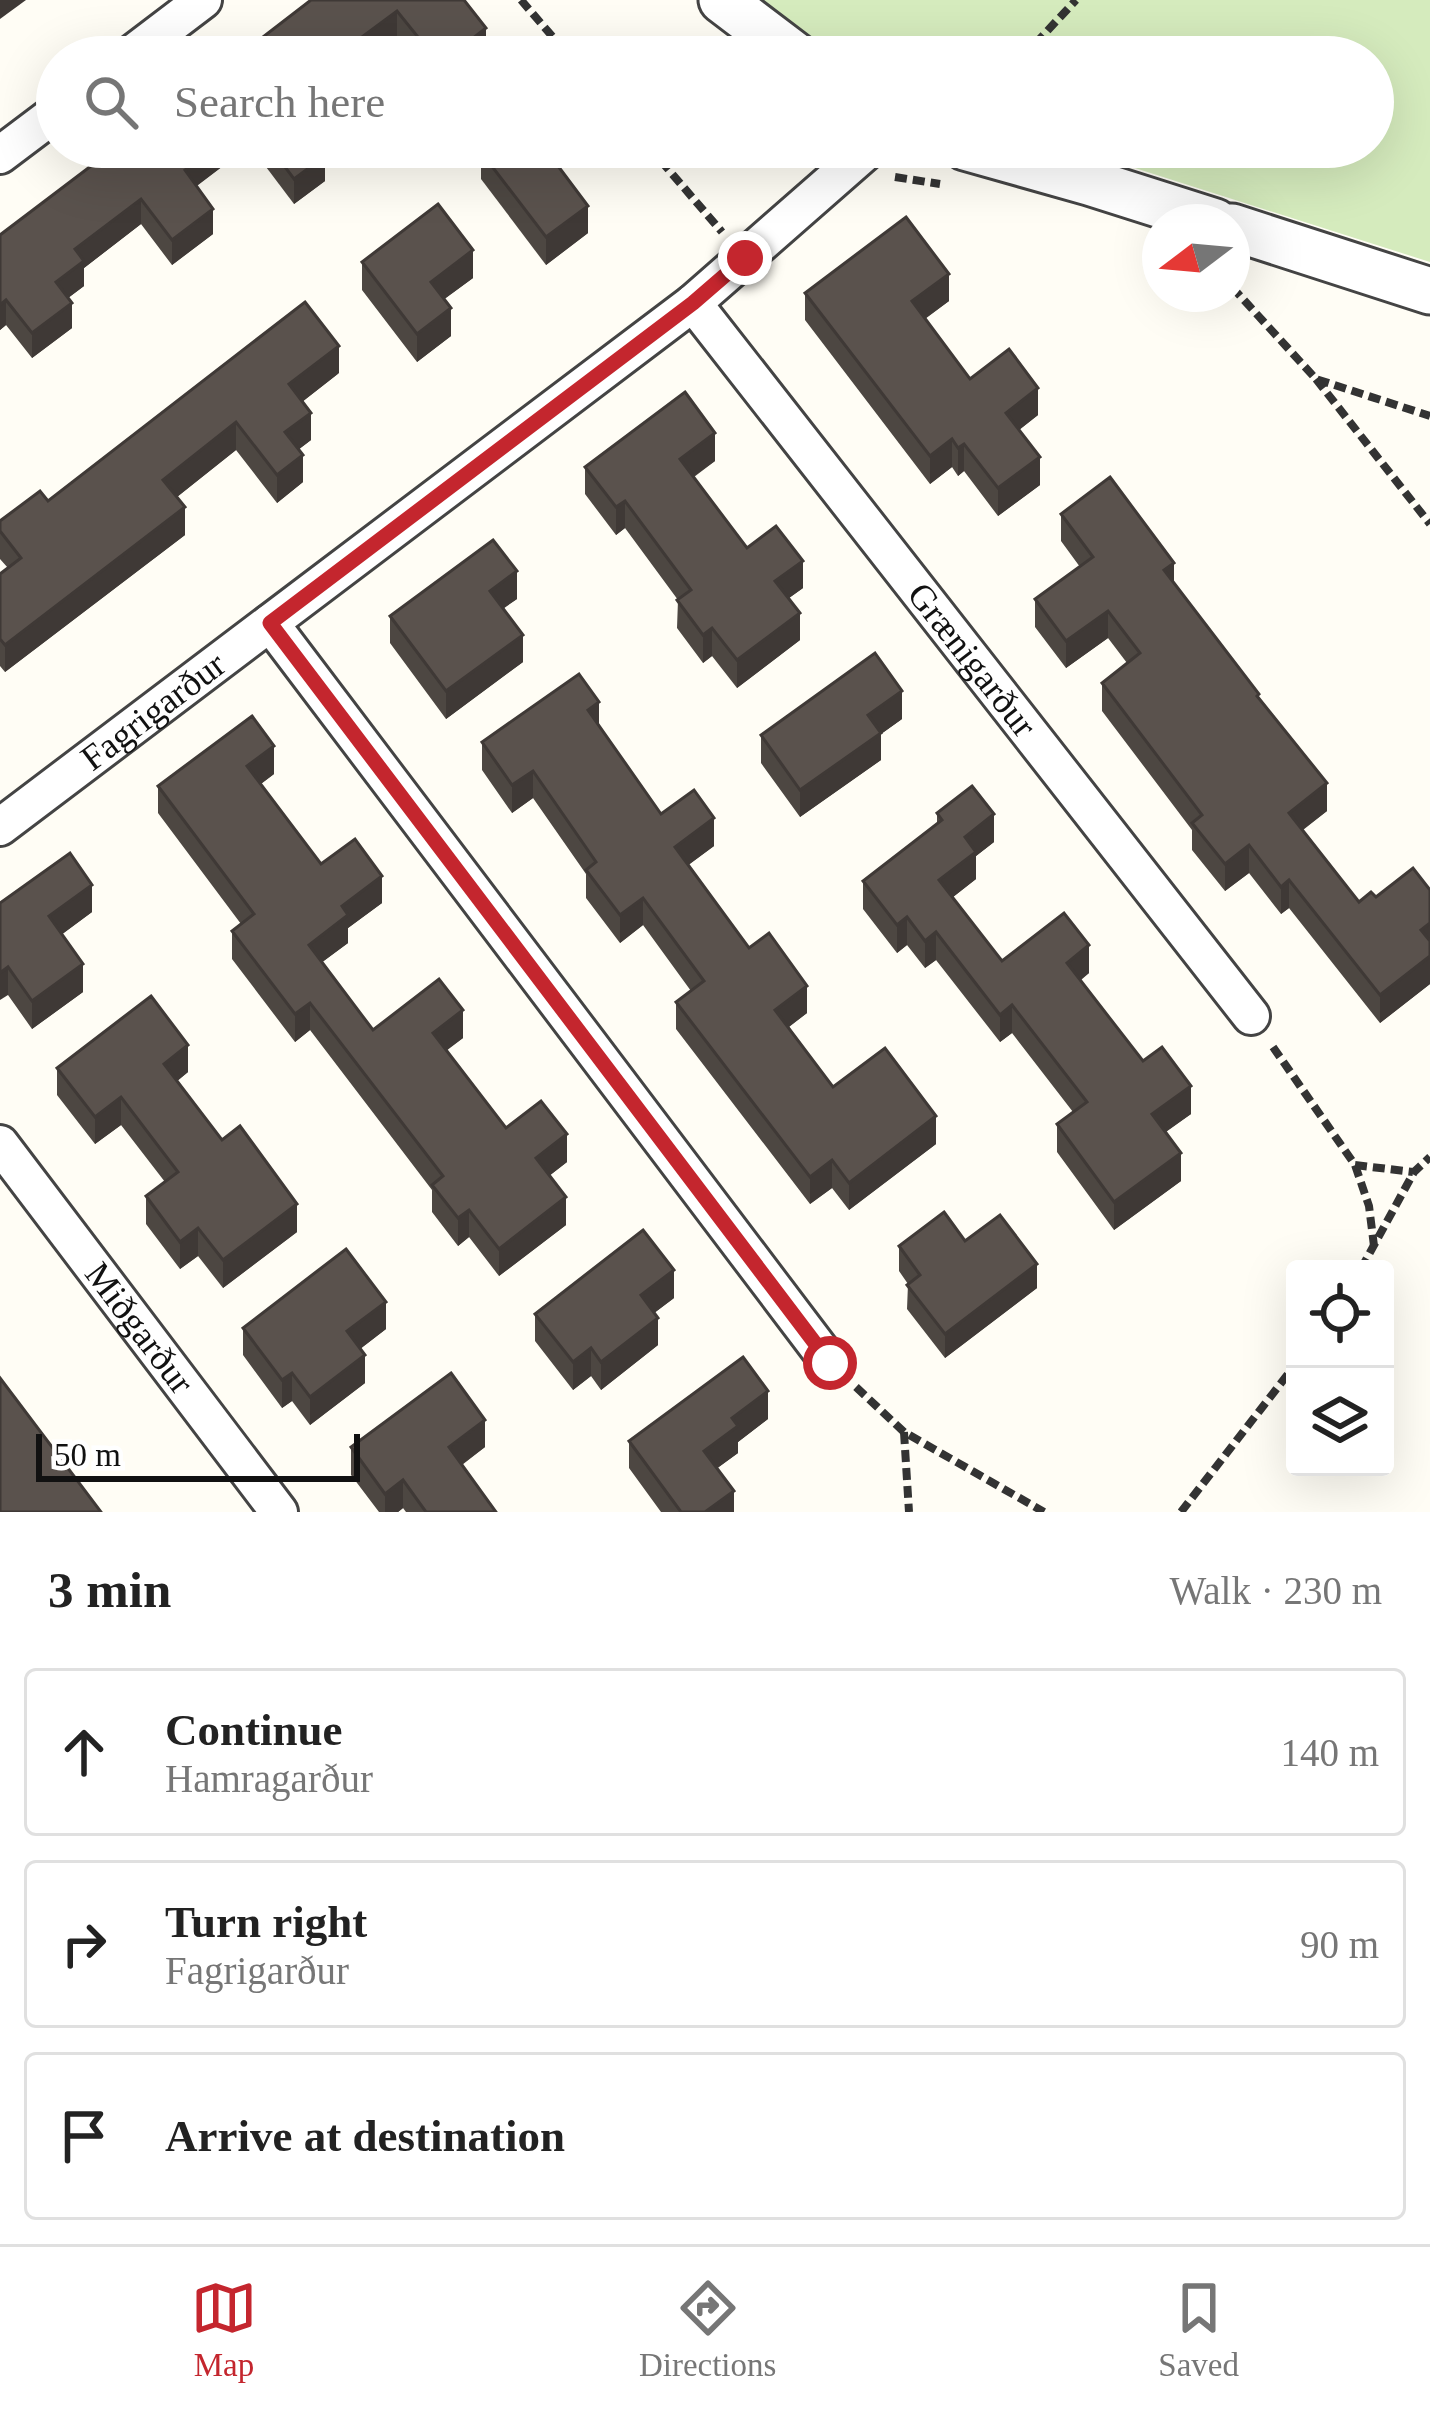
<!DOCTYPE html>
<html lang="en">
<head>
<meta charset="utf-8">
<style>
	:root { --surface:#fff; --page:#f2f2f2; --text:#222; --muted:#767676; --line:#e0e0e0; --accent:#c4262e }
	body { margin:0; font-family:Georgia,serif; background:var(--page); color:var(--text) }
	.controls { position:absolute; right:36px; bottom:36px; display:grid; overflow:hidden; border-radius:12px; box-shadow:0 12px 48px #0002 }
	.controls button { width:108px; height:108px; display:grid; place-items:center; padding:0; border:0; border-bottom:3px solid var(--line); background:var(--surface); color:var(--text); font:60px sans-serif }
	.compass { position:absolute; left:1142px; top:204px; width:108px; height:108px; border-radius:50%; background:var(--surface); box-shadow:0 12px 48px #0002; rotate:254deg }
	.scale { position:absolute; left:36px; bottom:30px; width:324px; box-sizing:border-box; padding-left:12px; border:6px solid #111; border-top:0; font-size:33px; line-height:42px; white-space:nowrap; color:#111; -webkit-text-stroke:9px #fff; paint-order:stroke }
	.stop { position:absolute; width:36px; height:36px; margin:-27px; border:9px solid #c4262e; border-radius:50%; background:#fff }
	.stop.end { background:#c4262e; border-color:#fff; box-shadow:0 3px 12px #0008 }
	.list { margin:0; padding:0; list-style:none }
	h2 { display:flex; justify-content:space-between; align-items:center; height:156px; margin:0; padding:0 48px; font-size:51px }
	h2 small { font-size:39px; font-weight:400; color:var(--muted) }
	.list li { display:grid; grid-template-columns:78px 1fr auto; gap:36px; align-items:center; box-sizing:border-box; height:168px; margin:0 24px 24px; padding:0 24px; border:3px solid var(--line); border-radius:12px }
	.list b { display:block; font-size:45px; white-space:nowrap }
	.list p { margin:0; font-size:39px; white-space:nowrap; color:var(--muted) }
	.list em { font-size:39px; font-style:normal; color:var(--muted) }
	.icon { flex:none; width:66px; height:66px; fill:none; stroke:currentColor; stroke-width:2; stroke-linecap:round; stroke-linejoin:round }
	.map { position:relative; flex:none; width:1430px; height:1512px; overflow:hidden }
	.search { position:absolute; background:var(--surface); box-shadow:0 12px 48px #0002; left:36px; right:36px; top:36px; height:132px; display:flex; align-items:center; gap:30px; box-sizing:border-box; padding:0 42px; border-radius:66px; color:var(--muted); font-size:45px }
	.sheet { height:732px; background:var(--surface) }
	nav { display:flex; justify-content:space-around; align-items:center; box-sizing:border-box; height:168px; border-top:3px solid var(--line); background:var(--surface); font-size:33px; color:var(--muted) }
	nav a { display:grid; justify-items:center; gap:6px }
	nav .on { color:var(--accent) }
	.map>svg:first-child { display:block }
	.green { fill:#d5ebbd }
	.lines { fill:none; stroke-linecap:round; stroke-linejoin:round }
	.minor-casing { stroke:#444; stroke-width:42 }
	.tertiary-casing { stroke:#444; stroke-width:51 }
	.path { stroke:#333; stroke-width:8; stroke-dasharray:12 6; stroke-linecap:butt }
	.minor { stroke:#fff; stroke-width:36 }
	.tertiary { stroke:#fff; stroke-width:45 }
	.wall { fill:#4d4742 }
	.shaded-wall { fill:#3f3936 }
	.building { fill:#5a524d; stroke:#3f3936; stroke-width:3 }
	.route { stroke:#c4262e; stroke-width:15 }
	.labels { text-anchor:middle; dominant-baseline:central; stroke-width:12; stroke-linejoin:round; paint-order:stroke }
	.street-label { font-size:36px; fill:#111; stroke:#fff }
</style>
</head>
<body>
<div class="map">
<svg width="1430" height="1512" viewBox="0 0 1430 1512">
	<rect width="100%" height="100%" fill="#fffdf5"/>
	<path class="green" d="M 750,0 L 1430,0 L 1430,262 L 1069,147 L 1373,147 L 1373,57 L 833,57 L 819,51 Z"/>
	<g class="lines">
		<g class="minor-casing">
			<g id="minor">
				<path d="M 128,57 L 203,0"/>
				<path d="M 0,155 L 57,112"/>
				<path id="s1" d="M 693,303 L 1251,1016"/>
				<path d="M 270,623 L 830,1363"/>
				<path id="s2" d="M 0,827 L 693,303 L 871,147"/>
				<path id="s3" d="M 0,1144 L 279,1512"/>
			</g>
		</g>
		<g class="tertiary-casing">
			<g id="tertiary">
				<path d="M 722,0 L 797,57"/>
				<path d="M 965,147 L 1089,182 L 1215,222"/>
				<path d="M 1232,227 L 1430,291"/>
			</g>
		</g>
		<g class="path">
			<path d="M 521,0 L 570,57"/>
			<path d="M 1023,57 L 1076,0"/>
			<path d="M 649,147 L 722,232"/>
			<path d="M 895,177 L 940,184"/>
			<path d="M 1232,287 L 1316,379 L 1430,416"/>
			<path d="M 1316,379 L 1430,524"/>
			<path d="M 1273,1047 L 1355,1165 L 1369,1206 L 1374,1246"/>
			<path d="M 1355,1165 L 1413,1172"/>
			<path d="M 1361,1269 L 1414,1172 L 1430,1157"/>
			<path d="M 856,1387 L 904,1432 L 1044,1512"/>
			<path d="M 904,1432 L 909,1512"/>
			<path d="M 1181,1512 L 1295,1365"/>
		</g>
		<use href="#minor" class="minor"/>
		<use href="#tertiary" class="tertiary"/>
	</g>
	<g class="wall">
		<path d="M 311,0 L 464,0 L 486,53 L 480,57 L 414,57 L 397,36 L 369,57 L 237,57 Z"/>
		<path d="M 248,147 L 196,186 L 213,234 L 172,265 L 141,224 L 84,268 L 84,286 L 68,298 L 72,328 L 32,358 L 6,325 L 0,330 L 0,235 Z"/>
		<path d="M 251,147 L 318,147 L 325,181 L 294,204 Z"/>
		<path d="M 481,152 L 588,233 L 546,265 L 481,179 Z"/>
		<path d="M 362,262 L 473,278 L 444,299 L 451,336 L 417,362 L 362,290 Z"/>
		<path d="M 805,293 L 949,301 L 925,319 L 970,379 L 1038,415 L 1019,430 L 1040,485 L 998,516 L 964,471 L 958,476 L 952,467 L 930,484 L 805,320 Z"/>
		<path d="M 339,373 L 302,402 L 311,440 L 299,449 L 303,482 L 277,503 L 236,450 L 177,497 L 185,535 L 5,672 L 0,666 L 0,574 L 8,568 L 0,559 L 0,521 Z"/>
		<path d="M 715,461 L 694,477 L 747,548 L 803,588 L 789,598 L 800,640 L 737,688 L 712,656 L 703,663 L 677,628 L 678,600 L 625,528 L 616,535 L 585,494 L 585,467 Z"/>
		<path d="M 1061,514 L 1174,582 L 1259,698 L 1327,811 L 1303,830 L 1359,902 L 1376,897 L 1430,890 L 1430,984 L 1380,1023 L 1289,908 L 1281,914 L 1249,873 L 1225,891 L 1192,850 L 1192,830 L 1102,711 L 1102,683 L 1127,663 L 1108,638 L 1066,668 L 1035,627 L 1035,599 L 1080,567 L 1061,541 Z"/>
		<path d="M 517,599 L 503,608 L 523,662 L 446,719 L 390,643 L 390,616 Z"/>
		<path d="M 902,719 L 881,734 L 881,760 L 800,817 L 761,763 L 761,735 Z"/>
		<path d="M 599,726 L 661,814 L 714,846 L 688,865 L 749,948 L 807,1013 L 789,1027 L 833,1087 L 936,1144 L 849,1210 L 832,1188 L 810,1204 L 676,1029 L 676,1002 L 691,991 L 643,925 L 620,943 L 586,898 L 586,874 L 533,798 L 512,813 L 482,770 L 482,742 Z"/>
		<path d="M 274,774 L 261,784 L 321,864 L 382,903 L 348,928 L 348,943 L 322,962 L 373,1030 L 463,1038 L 446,1050 L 506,1128 L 567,1162 L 549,1176 L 566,1225 L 499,1276 L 469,1237 L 458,1246 L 432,1212 L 432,1190 L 310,1030 L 295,1042 L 232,959 L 232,931 L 241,924 L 158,813 L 158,786 Z"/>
		<path d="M 937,813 L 994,842 L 976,856 L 976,879 L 953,897 L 1002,961 L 1089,973 L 1081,980 L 1143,1061 L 1191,1114 L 1165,1132 L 1181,1181 L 1114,1230 L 1057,1152 L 1057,1124 L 1073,1112 L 1012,1033 L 1000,1042 L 936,960 L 925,968 L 907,945 L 897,953 L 863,909 L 863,881 L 937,823 Z"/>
		<path d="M 0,903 L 92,912 L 62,934 L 83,992 L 32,1029 L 8,995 Z"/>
		<path d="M 57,1068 L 188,1072 L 177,1081 L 222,1140 L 297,1232 L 223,1288 L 198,1256 L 180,1269 L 146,1224 L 146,1196 L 165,1182 L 121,1125 L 95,1144 L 57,1095 Z"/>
		<path d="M 965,1241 L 1037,1288 L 945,1358 L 907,1309 L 908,1284 L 899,1271 L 899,1246 Z"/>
		<path d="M 674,1298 L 654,1313 L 658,1345 L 601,1390 L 591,1376 L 573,1390 L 535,1341 L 535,1314 Z"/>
		<path d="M 243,1328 L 386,1329 L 360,1349 L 365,1383 L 310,1425 L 292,1401 L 282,1408 L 243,1355 Z"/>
		<path d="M 768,1419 L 738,1442 L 738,1453 L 717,1468 L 734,1512 L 661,1512 L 629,1468 L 629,1441 Z"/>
		<path d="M 351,1447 L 485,1447 L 462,1465 L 496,1512 L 406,1512 L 403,1508 L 398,1512 L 379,1512 L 351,1475 Z"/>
	</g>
	<g class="shaded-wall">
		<path d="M 0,0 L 26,0 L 0,19 Z"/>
		<path d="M 397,11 L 397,36 L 369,57 L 335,57 Z"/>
		<path d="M 486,28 L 486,53 L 480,57 L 449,57 Z"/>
		<path d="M 215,147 L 248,147 L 185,195 L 185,170 Z"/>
		<path d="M 325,156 L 325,181 L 294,204 L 294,179 Z"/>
		<path d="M 141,199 L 141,224 L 84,268 L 84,286 L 56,307 L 56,282 L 75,249 Z"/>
		<path d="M 588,206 L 588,233 L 546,265 L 546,237 Z"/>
		<path d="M 213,209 L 213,234 L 172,265 L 172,240 Z"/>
		<path d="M 473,250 L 473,278 L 431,309 L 431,282 Z"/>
		<path d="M 949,274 L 949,301 L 912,328 L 912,301 Z"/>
		<path d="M 6,300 L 6,325 L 0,330 L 0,305 Z"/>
		<path d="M 72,303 L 72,328 L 32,358 L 32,333 Z"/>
		<path d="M 451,308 L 451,336 L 417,362 L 417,334 Z"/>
		<path d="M 339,346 L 339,373 L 289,412 L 289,384 Z"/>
		<path d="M 1038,388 L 1038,415 L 1006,440 L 1006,413 Z"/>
		<path d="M 311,413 L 311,440 L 285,460 L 285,432 Z"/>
		<path d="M 236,422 L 236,450 L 163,508 L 163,480 Z"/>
		<path d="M 715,433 L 715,461 L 680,486 L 680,459 Z"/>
		<path d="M 952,439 L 952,467 L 930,484 L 930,456 Z"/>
		<path d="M 964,444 L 964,471 L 958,476 L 958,448 Z"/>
		<path d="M 303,455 L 303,482 L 277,503 L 277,475 Z"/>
		<path d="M 1040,457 L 1040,485 L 998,516 L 998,488 Z"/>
		<path d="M 625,501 L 625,528 L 616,535 L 616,507 Z"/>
		<path d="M 185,507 L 185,535 L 5,672 L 5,645 Z"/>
		<path d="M 803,561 L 803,588 L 775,608 L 775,581 Z"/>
		<path d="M 1174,563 L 1174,591 L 1164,570 Z"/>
		<path d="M 517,571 L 517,599 L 490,618 L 490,591 Z"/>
		<path d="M 1108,611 L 1108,638 L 1066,668 L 1066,641 Z"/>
		<path d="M 800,613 L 800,640 L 737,688 L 737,660 Z"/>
		<path d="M 712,628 L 712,656 L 703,663 L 703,635 Z"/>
		<path d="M 523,635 L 523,662 L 446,719 L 446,691 Z"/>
		<path d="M 902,691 L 902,719 L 881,734 L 881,760 L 800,817 L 800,790 L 868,715 Z"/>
		<path d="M 599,702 L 599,730 L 588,710 Z"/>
		<path d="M 274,746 L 274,774 L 247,794 L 247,766 Z"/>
		<path d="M 533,771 L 533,798 L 512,813 L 512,785 Z"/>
		<path d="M 1327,783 L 1327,811 L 1289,840 L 1289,813 Z"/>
		<path d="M 994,814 L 994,842 L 976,856 L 976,879 L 939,908 L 939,880 L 965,837 Z"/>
		<path d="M 714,818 L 714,846 L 675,875 L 675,847 Z"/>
		<path d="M 1249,845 L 1249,873 L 1225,891 L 1225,864 Z"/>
		<path d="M 382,876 L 382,903 L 348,928 L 348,943 L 309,972 L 309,945 L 342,906 Z"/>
		<path d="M 1289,880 L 1289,908 L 1281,914 L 1281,887 Z"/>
		<path d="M 92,885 L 92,912 L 49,944 L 49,916 Z"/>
		<path d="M 643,898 L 643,925 L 620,943 L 620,915 Z"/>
		<path d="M 907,917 L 907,945 L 897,953 L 897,925 Z"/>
		<path d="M 1430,923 L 1430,951 L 1421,930 Z"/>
		<path d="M 936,932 L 936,960 L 925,968 L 925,941 Z"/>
		<path d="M 1089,945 L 1089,973 L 1067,990 L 1067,963 Z"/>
		<path d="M 1430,956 L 1430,984 L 1380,1023 L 1380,995 Z"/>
		<path d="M 83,964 L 83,992 L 32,1029 L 32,1001 Z"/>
		<path d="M 8,967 L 8,995 L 0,1000 L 0,973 Z"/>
		<path d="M 807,986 L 807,1013 L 775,1037 L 775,1010 Z"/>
		<path d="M 310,1003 L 310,1030 L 295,1042 L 295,1014 Z"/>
		<path d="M 1012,1005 L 1012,1033 L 1000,1042 L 1000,1015 Z"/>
		<path d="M 463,1010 L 463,1038 L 433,1061 L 433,1033 Z"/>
		<path d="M 188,1045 L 188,1072 L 164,1092 L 164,1064 Z"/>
		<path d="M 1191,1086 L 1191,1114 L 1152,1142 L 1152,1114 Z"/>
		<path d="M 121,1097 L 121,1125 L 95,1144 L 95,1117 Z"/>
		<path d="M 936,1116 L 936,1144 L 849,1210 L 849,1183 Z"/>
		<path d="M 567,1134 L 567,1162 L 536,1186 L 536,1158 Z"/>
		<path d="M 1181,1153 L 1181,1181 L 1114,1230 L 1114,1202 Z"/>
		<path d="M 832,1160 L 832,1188 L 810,1204 L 810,1177 Z"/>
		<path d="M 566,1197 L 566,1225 L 499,1276 L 499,1249 Z"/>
		<path d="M 297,1204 L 297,1232 L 223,1288 L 223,1260 Z"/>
		<path d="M 469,1210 L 469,1237 L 458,1246 L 458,1218 Z"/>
		<path d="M 198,1228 L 198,1256 L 180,1269 L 180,1242 Z"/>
		<path d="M 1037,1264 L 1037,1288 L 945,1358 L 945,1334 Z"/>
		<path d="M 674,1270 L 674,1298 L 641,1323 L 641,1295 Z"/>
		<path d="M 386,1302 L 386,1329 L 347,1359 L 347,1331 Z"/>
		<path d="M 658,1318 L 658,1345 L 601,1390 L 601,1362 Z"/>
		<path d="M 591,1348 L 591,1376 L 573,1390 L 573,1362 Z"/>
		<path d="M 365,1355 L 365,1383 L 310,1425 L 310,1397 Z"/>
		<path d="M 292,1373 L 292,1401 L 282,1408 L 282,1380 Z"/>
		<path d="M 768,1391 L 768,1419 L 738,1442 L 738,1453 L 704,1478 L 704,1451 L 732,1418 Z"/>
		<path d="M 485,1420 L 485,1447 L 449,1474 L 449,1447 Z"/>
		<path d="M 403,1480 L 403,1508 L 398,1512 L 385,1512 L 385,1494 Z"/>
		<path d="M 734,1491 L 734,1512 L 705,1512 Z"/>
	</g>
	<g class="building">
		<path d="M 311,0 L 464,0 L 486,28 L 449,57 L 434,57 L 397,11 L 335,57 L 237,57 Z"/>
		<path d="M 116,147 L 215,147 L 185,170 L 213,209 L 172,240 L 141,199 L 75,249 L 84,261 L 56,282 L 72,303 L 32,333 L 6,300 L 0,305 L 0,235 Z"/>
		<path d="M 270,147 L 318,147 L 325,156 L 294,179 Z"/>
		<path d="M 487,147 L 556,147 L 563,156 L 555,162 L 588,206 L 546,237 L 481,152 Z"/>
		<path d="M 438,204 L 473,250 L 431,282 L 451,308 L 417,334 L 362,262 Z"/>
		<path d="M 906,217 L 949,274 L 912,301 L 970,379 L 1009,349 L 1038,388 L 1006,413 L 1040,457 L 998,488 L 964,444 L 958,448 L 952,439 L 930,456 L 805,293 Z"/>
		<path d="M 305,302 L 339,346 L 289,384 L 311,413 L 285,432 L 303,455 L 277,475 L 236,422 L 163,480 L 185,507 L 5,645 L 0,639 L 0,574 L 21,558 L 0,531 L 0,521 L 40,491 L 48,501 Z"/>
		<path d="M 685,392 L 715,433 L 680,459 L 747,548 L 776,526 L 803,561 L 775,581 L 800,613 L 737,660 L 712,628 L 703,635 L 677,600 L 691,590 L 625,501 L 616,507 L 585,467 Z"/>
		<path d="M 1110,477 L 1174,563 L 1164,570 L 1259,694 L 1257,696 L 1327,783 L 1289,813 L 1359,902 L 1371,892 L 1376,897 L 1413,868 L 1430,890 L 1430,923 L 1421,930 L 1430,941 L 1430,956 L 1380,995 L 1289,880 L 1281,887 L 1249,845 L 1225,864 L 1192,823 L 1202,815 L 1102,683 L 1140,653 L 1108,611 L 1066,641 L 1035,599 L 1093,557 L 1061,514 Z"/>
		<path d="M 493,540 L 517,571 L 490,591 L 523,635 L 446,691 L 390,616 Z"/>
		<path d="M 875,653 L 902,691 L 868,715 L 881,733 L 800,790 L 761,735 Z"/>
		<path d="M 579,674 L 599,702 L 588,710 L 661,814 L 694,790 L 714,818 L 675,847 L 749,948 L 769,933 L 807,986 L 775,1010 L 833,1087 L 885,1048 L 936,1116 L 849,1183 L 832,1160 L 810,1177 L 676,1002 L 704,981 L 643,898 L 620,915 L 586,870 L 596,862 L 533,771 L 512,785 L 482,742 Z"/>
		<path d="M 252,716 L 274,746 L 247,766 L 321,864 L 355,839 L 382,876 L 342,906 L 348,915 L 309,945 L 373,1030 L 439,979 L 463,1010 L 433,1033 L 506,1128 L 541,1101 L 567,1134 L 536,1158 L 566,1197 L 499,1249 L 469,1210 L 458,1218 L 432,1185 L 443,1176 L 310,1003 L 295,1014 L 232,931 L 254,914 L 158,786 Z"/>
		<path d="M 972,786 L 994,814 L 965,837 L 976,852 L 939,880 L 1002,961 L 1064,913 L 1089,945 L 1067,963 L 1143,1061 L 1162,1047 L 1191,1086 L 1152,1114 L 1181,1153 L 1114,1202 L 1057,1124 L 1087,1102 L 1012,1005 L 1000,1015 L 936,932 L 925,941 L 907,917 L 897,925 L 863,881 L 942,820 L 937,813 Z"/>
		<path d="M 70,853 L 92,885 L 49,916 L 83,964 L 32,1001 L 8,967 L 0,973 L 0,903 Z"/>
		<path d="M 151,996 L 188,1045 L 164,1064 L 222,1140 L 240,1126 L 297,1204 L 223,1260 L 198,1228 L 180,1242 L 146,1196 L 178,1172 L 121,1097 L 95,1117 L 57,1068 Z"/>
		<path d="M 944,1212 L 965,1241 L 1000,1215 L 1037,1264 L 945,1334 L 907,1285 L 920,1275 L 899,1246 Z"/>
		<path d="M 643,1230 L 674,1270 L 641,1295 L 658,1318 L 601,1362 L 591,1348 L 573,1362 L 535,1314 Z"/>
		<path d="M 346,1249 L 386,1302 L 347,1331 L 365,1355 L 310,1397 L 292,1373 L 282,1380 L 243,1328 Z"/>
		<path d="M 743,1357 L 768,1391 L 732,1418 L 738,1426 L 704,1451 L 734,1491 L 705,1512 L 681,1512 L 629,1441 Z"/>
		<path d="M 451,1373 L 485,1420 L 449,1447 L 496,1512 L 426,1512 L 403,1480 L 385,1494 L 351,1447 Z"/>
		<path d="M 0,1378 L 101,1512 L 0,1512 Z"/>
	</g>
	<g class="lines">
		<path class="route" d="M 745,258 L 693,303 L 270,623 L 830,1363"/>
	</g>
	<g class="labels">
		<g class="street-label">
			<text stroke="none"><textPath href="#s1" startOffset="453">Grænigarður</textPath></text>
			<text stroke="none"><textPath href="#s2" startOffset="192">Fagrigarður</textPath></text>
			<text stroke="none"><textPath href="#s3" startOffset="231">Miðgarður</textPath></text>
		</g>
	</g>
</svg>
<div class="controls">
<button><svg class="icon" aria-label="locate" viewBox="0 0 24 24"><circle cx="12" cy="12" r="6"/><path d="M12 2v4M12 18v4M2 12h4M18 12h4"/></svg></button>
<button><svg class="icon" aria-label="layers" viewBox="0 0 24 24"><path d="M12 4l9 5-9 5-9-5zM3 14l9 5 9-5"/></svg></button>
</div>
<svg class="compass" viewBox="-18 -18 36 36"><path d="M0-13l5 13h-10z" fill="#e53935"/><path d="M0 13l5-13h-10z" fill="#767676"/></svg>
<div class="scale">50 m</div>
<div class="stop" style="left:830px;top:1363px"></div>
<div class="stop end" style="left:745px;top:258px"></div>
<div class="search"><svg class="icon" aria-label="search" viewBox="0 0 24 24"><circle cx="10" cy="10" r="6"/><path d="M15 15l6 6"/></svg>Search here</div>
</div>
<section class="sheet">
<h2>3 min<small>Walk · 230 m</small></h2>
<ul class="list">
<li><svg class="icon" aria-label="ahead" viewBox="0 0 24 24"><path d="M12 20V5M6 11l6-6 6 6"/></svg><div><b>Continue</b><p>Hamragarður</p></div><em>140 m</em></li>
<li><svg class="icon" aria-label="right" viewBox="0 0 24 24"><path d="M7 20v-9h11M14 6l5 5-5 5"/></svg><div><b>Turn right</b><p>Fagrigarður</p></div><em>90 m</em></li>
<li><svg class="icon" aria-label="arrive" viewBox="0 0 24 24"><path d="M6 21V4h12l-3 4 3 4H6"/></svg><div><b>Arrive at destination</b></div></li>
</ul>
</section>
<nav>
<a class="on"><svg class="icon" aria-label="map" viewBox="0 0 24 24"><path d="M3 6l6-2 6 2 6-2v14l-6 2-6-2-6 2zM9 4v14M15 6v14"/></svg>Map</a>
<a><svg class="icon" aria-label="directions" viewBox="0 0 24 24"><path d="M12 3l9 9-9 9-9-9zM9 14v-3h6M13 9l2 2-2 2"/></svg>Directions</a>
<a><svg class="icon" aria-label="saved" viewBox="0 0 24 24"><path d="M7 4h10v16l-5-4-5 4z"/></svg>Saved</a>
</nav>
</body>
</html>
